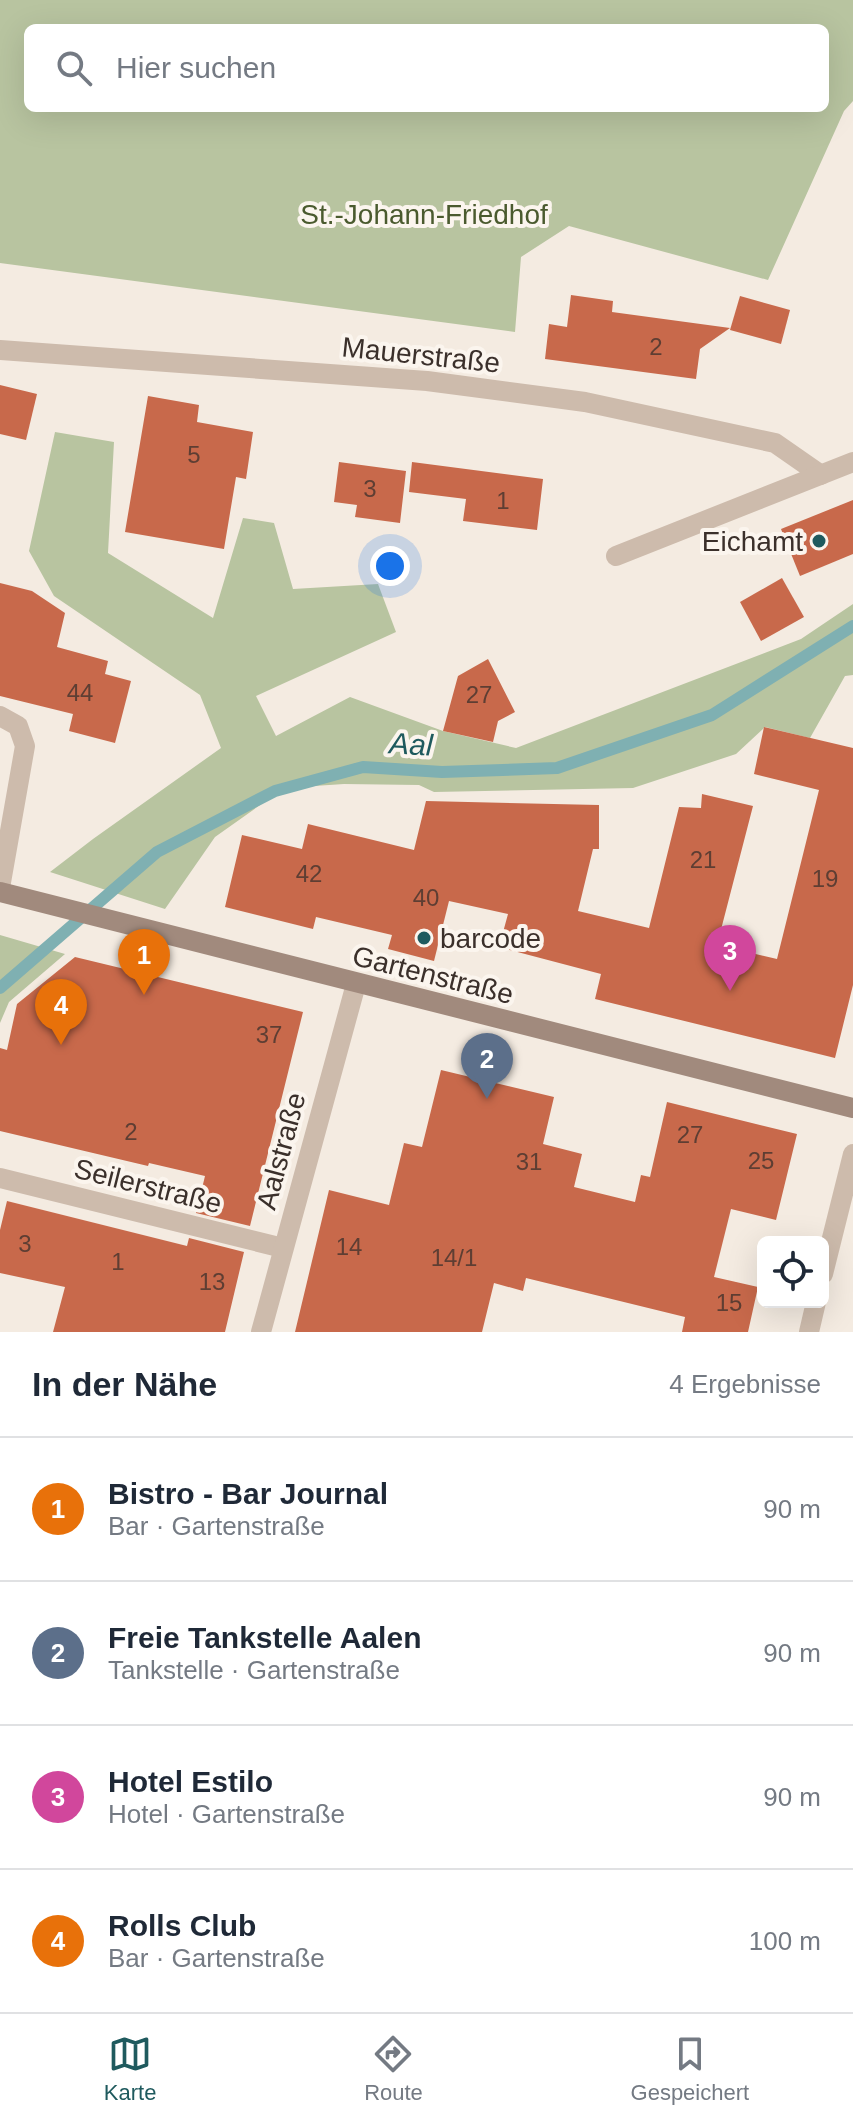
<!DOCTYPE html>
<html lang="de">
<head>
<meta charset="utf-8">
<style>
	:root { --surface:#fff; --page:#f6f6f7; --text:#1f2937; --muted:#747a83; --line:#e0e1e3; --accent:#1f5a5e }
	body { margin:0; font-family:Arial,sans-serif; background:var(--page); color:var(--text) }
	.controls { position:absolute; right:24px; bottom:24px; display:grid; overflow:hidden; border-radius:12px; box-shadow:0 8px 32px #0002 }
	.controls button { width:72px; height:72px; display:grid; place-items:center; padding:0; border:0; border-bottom:2px solid var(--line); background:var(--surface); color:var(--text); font:40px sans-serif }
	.you { position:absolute; left:390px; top:566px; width:28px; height:28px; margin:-20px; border:6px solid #fff; border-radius:50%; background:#1a73e8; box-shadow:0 0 0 12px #1a73e833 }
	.badge { display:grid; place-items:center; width:52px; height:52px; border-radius:50%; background:var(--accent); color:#fff; font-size:26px; font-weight:700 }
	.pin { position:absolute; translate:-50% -66px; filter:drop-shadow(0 2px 4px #0008) }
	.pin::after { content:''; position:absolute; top:42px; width:28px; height:24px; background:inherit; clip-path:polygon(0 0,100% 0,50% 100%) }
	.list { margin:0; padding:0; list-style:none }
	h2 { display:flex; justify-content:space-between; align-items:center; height:104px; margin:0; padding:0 32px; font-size:34px }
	h2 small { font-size:26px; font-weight:400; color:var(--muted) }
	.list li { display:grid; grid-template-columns:52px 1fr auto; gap:24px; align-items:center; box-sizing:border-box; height:144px; padding:0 32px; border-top:2px solid var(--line) }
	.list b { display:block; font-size:30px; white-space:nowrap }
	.list p { margin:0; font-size:26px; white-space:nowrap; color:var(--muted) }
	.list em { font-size:26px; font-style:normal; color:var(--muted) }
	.icon { flex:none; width:44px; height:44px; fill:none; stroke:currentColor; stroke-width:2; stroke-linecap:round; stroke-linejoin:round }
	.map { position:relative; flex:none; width:853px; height:1332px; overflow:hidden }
	.search { position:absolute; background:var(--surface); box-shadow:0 8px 32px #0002; left:24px; right:24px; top:24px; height:88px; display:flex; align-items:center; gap:20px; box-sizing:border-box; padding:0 28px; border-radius:12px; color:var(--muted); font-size:30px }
	.sheet { height:680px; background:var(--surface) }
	nav { display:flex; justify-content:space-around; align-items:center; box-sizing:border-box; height:112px; border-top:2px solid var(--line); background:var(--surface); font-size:22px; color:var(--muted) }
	nav a { display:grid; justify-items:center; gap:4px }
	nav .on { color:var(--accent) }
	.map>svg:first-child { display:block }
	.green { fill:#b8c4a0; fill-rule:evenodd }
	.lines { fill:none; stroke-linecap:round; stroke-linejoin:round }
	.stream { stroke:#7fb0b2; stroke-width:12 }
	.building { fill:#c8694b }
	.street { stroke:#cdbbac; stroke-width:20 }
	.secondary { stroke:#a18a7d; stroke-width:20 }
	.poi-dot { fill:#1f5a5e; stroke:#fbf5ee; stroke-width:3 }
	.labels { text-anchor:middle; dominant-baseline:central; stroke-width:8; stroke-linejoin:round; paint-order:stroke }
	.number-label { font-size:24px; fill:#5e3e33 }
	.park-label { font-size:28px; fill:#4a5a2e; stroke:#fbf5ee }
	.street-label { font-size:28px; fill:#3b302b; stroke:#fbf5ee }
	.poi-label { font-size:28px; fill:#3b302b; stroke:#fbf5ee; text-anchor:end }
	.water-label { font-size:30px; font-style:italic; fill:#1f5a5e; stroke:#fbf5ee }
</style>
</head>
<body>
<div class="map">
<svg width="853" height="1332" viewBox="0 0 853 1332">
	<rect width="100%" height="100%" fill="#f4ebe1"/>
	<g class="green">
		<path d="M 0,0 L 853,0 L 853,101 L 844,111 L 768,280 L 569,226 L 521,257 L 515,332 L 0,263 ZM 825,28 L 825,108 L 28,108 L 28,28 Z"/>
		<path d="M 55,432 L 114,442 L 108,553 L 213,618 L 243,518 L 274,523 L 293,589 L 378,584 L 396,632 L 256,696 L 276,736 L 350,697 L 443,731 L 516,748 L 801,639 L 853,604 L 853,675 L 845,676 L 810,738 L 765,727 L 736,754 L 633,788 L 434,792 L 419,785 L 344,784 L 284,788 L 215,837 L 165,909 L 50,872 L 93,839 L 221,748 L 200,695 L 54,596 L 29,551 Z"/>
		<path d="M 0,935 L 65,954 L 9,1002 L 0,1023 Z"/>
	</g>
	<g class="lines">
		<path class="stream" d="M 0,988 L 157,852 L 275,791 L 363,767 L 442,772 L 557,768 L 712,715 L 853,626"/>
	</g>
	<g class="building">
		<path d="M 571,295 L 613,301 L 612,312 L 730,328 L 700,349 L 696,379 L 545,359 L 549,324 L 567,327 Z"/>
		<path d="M 740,296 L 790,310 L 781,344 L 730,330 Z"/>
		<path d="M 0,385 L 37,394 L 26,440 L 0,434 Z"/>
		<path d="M 148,396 L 199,405 L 197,422 L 253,432 L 246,479 L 236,477 L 224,549 L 125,532 Z"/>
		<path d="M 339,462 L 406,471 L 400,523 L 355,517 L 357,505 L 334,502 Z"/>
		<path d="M 412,462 L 543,479 L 537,530 L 463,521 L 466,499 L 409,492 Z"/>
		<path d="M 853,500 L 853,554 L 800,576 L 781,529 Z"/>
		<path d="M 782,578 L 804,617 L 761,641 L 740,602 Z"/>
		<path d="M 0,583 L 32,591 L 65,613 L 57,647 L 108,661 L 105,674 L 131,681 L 115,743 L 69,731 L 73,714 L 0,696 Z"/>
		<path d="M 488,659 L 515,712 L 498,721 L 493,742 L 443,731 L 458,676 Z"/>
		<path d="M 764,727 L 853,748 L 853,985 L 835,1058 L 595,999 L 601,974 L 499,947 L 508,914 L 449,901 L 434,961 L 388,949 L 392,935 L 316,917 L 313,929 L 225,907 L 242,835 L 302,849 L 308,824 L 414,850 L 426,801 L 599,805 L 599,849 L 593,849 L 578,911 L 649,928 L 679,807 L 701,808 L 702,794 L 753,806 L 717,945 L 777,959 L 819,790 L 754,774 Z"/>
		<path d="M 75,957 L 303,1012 L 250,1226 L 196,1213 L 205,1176 L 149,1163 L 148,1166 L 0,1131 L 0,1048 L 7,1050 L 17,1004 Z"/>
		<path d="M 441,1070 L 554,1097 L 543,1144 L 582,1154 L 574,1187 L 635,1202 L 641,1175 L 650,1177 L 667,1102 L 797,1134 L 776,1220 L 731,1209 L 714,1277 L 758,1287 L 748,1332 L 682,1332 L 685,1317 L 526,1278 L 523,1291 L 494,1283 L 482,1332 L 295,1332 L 329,1190 L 389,1205 L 404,1143 L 422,1147 Z"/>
		<path d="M 7,1201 L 187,1246 L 189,1238 L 244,1252 L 225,1332 L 53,1332 L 65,1287 L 0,1273 L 0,1230 Z"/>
	</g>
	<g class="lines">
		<g class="street">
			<path d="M 0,350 L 427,381 L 585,402 L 775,443 L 821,475"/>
			<path d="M 616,556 L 853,462"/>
			<path d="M 0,716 L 18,726 L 25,746 L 0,888"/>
			<path d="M 0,1178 L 283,1248"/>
			<path d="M 823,1274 L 853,1154"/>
			<path d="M 261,1332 L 356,984"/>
			<path d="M 809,1332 L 816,1302"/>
		</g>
		<path class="secondary" d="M 0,892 L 853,1108"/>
	</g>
	<g class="poi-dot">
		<circle cx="819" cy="541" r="8"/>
		<circle cx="424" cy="938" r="8"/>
	</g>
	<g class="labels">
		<g class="number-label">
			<text x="656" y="346">2</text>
			<text x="194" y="454">5</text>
			<text x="370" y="488">3</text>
			<text x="503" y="500">1</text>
			<text x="80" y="692">44</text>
			<text x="479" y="694">27</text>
			<text x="703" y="859">21</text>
			<text x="309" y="873">42</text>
			<text x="825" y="878">19</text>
			<text x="426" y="897">40</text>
			<text x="269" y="1034">37</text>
			<text x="131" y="1131">2</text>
			<text x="690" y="1134">27</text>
			<text x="761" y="1160">25</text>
			<text x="529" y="1161">31</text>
			<text x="25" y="1243">3</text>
			<text x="349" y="1246">14</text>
			<text x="454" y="1257">14/1</text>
			<text x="118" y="1261">1</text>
			<text x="212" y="1281">13</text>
			<text x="729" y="1302">15</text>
		</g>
		<g class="park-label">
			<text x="424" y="214">St.-Johann-Friedhof</text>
		</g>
		<g class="street-label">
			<text transform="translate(421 355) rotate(6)">Mauerstraße</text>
			<text transform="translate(433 975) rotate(14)">Gartenstraße</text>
			<text transform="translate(281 1151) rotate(-75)">Aalstraße</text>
			<text transform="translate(148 1186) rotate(14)">Seilerstraße</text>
		</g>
		<g class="poi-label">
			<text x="803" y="541">Eichamt</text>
			<text x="440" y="938" text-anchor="start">barcode</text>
		</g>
		<g class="water-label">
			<text transform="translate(411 744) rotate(3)">Aal</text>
		</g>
	</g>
</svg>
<div class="controls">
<button><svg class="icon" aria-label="locate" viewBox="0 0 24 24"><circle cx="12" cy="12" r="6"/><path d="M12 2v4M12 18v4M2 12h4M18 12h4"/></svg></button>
</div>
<div class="you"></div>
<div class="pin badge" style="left:144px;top:995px;background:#e8710a">1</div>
<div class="pin badge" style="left:487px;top:1099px;background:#5c6f8a">2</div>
<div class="pin badge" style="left:730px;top:991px;background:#d1479c">3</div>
<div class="pin badge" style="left:61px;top:1045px;background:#e8710a">4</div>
<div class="search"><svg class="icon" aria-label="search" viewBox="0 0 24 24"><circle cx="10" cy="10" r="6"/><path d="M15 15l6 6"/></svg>Hier suchen</div>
</div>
<section class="sheet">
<h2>In der Nähe<small>4 Ergebnisse</small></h2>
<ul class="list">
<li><span class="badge" style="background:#e8710a">1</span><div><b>Bistro - Bar Journal</b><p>Bar · Gartenstraße</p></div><em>90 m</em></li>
<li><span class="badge" style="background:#5c6f8a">2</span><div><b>Freie Tankstelle Aalen</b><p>Tankstelle · Gartenstraße</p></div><em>90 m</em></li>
<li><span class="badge" style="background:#d1479c">3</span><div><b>Hotel Estilo</b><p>Hotel · Gartenstraße</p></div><em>90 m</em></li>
<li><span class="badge" style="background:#e8710a">4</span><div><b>Rolls Club</b><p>Bar · Gartenstraße</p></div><em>100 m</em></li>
</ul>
</section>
<nav>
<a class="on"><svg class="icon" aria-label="map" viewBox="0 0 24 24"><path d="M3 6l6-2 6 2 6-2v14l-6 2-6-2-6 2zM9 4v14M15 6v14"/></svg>Karte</a>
<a><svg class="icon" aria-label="directions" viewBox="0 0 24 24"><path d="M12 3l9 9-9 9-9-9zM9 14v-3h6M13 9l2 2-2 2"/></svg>Route</a>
<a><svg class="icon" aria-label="saved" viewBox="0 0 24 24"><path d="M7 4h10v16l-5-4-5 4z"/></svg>Gespeichert</a>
</nav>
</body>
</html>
